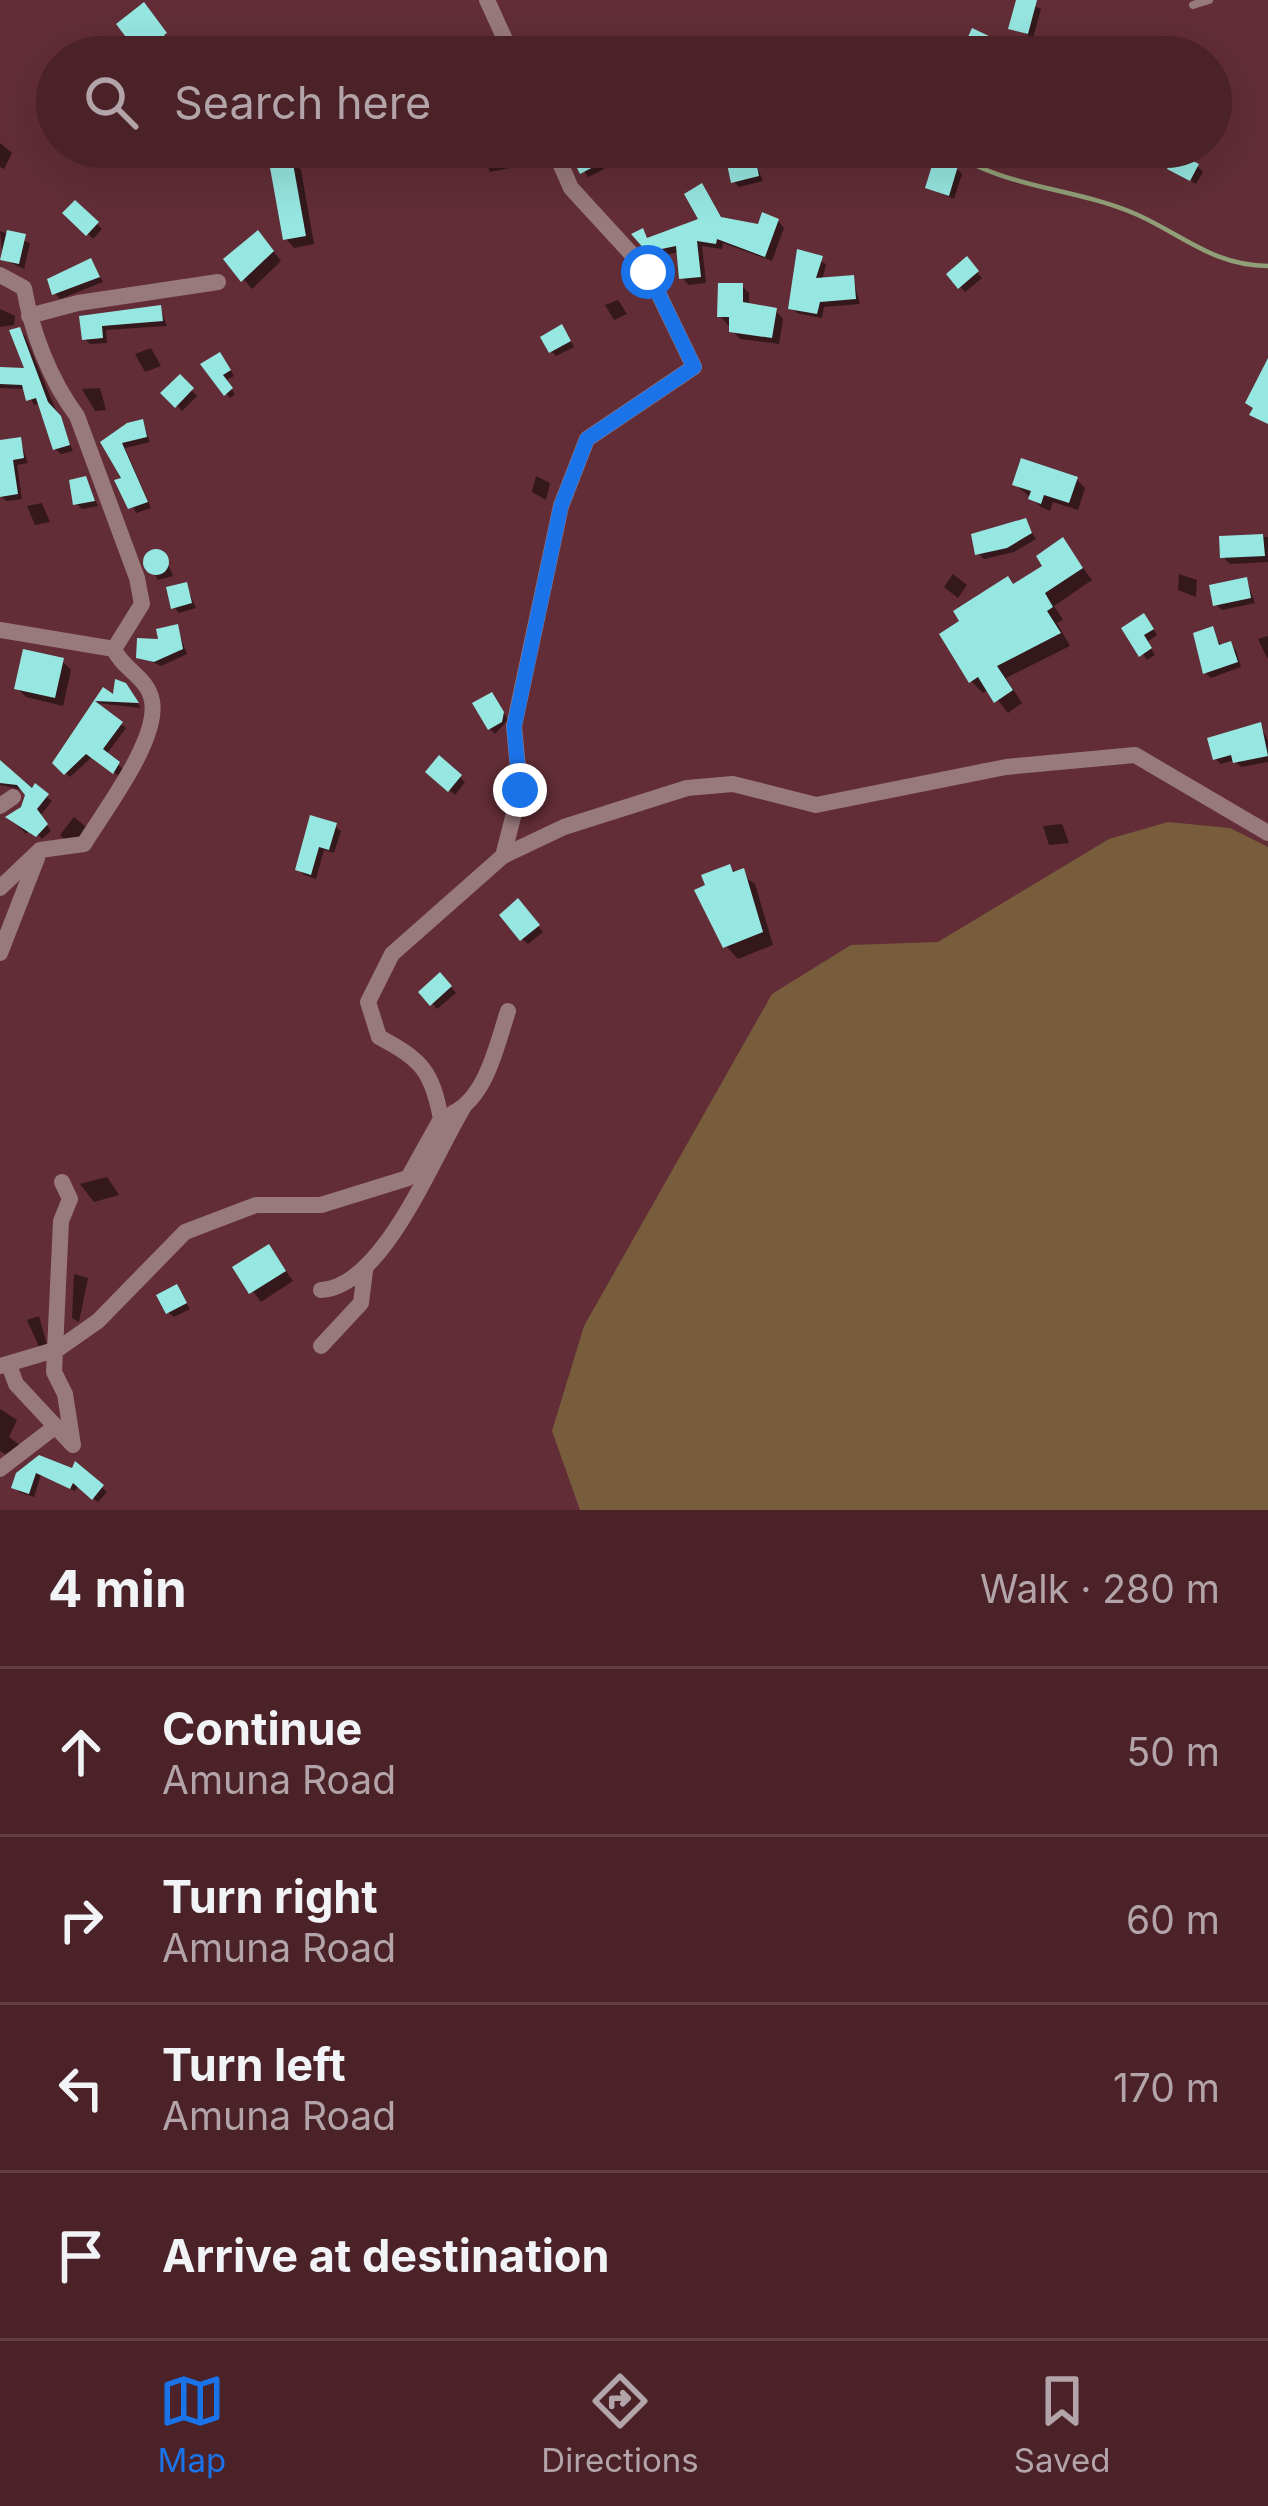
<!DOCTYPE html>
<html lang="en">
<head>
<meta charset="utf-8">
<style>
	:root { --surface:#4a2228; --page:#512a30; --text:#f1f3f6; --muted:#b2a4a8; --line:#613f45; --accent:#1a73e8 }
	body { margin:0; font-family:Inter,sans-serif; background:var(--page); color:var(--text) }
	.stop { position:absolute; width:36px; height:36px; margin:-27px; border:9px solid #1a73e8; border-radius:50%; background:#fff }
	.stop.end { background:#1a73e8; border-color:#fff; box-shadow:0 3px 12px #0008 }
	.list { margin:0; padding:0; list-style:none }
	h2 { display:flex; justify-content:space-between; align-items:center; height:156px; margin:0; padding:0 48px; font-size:51px }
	h2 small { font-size:39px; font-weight:400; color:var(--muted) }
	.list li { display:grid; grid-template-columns:78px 1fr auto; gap:36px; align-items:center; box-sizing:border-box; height:168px; padding:0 48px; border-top:3px solid var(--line) }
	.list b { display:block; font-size:45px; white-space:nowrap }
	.list p { margin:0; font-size:39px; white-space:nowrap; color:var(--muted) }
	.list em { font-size:39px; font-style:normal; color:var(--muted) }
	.icon { flex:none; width:66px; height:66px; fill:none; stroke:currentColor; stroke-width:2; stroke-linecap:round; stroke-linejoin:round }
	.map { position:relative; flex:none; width:1268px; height:1510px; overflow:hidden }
	.search { position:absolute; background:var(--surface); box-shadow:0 12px 48px #0002; left:36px; right:36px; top:36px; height:132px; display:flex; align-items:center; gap:30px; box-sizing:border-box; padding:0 42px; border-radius:66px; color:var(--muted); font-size:45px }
	.sheet { height:828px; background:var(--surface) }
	nav { display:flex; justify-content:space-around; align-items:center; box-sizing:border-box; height:168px; border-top:3px solid var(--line); background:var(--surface); font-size:33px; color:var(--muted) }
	nav a { display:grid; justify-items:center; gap:6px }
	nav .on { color:var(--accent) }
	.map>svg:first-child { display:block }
	.green { fill:#785d3d }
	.shadow { fill:#0007 }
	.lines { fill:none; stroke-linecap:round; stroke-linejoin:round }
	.stream { stroke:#919f78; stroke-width:4.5 }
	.building { fill:#96e6e1 }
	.lane { stroke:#98797c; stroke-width:8 }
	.street { stroke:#98797c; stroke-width:16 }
	.route { stroke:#1a73e8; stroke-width:15 }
</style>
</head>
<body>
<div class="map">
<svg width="1268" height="1510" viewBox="0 0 1268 1510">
	<rect width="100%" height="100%" fill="#622d36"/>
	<path class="green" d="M 1168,822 L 1230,828 L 1268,847 L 1268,1510 L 580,1510 L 552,1431 L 584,1326 L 772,994 L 851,945 L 938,942 L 1109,839 Z"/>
	<g class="shadow">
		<path d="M 1019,0 L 1041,9 L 1033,38 L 1019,30 Z"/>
		<path d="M 989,39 L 995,45 L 989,57 L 963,57 Z"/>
		<path d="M 1077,46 L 1082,52 L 1086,57 L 1071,57 L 1068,53 Z"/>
		<path d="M 87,49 L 100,57 L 82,57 Z"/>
		<path d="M 460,53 L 465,57 L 434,57 L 435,55 Z"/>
		<path d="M 0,143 L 12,153 L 4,169 L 0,167 Z"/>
		<path d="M 481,147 L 511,147 L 515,167 L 490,172 Z"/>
		<path d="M 978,147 L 1000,147 L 999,158 L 982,157 Z"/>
		<path d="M 591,148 L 604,169 L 588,177 L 575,157 Z"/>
		<path d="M 754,160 L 763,181 L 739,187 L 734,181 Z"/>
		<path d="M 292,161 L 301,170 L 314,244 L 294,248 L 285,238 Z"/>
		<path d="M 1197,166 L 1203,172 L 1196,184 L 1170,168 Z"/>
		<path d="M 956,168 L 962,174 L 954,199 L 928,188 Z"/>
		<path d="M 702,187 L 724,221 L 760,227 L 778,221 L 784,228 L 772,261 L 723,243 L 722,249 L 702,246 L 706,283 L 689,285 L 682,278 L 679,252 L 656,257 L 636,235 L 642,232 L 649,241 L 703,221 Z"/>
		<path d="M 75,204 L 102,229 L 93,239 L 67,213 Z"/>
		<path d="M 0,231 L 30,243 L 24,269 L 3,259 Z"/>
		<path d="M 267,243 L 281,261 L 252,289 L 227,259 Z"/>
		<path d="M 800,253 L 826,264 L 822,281 L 853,278 L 860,304 L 824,307 L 822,318 L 797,313 L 792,308 L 797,281 L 793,277 Z"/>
		<path d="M 966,260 L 982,278 L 965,292 L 950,275 Z"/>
		<path d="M 90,261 L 103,282 L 60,299 L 55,293 Z"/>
		<path d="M 742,286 L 749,293 L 749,306 L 776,311 L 783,319 L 779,344 L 740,339 L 720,316 Z"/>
		<path d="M 618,300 L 627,314 L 614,320 L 605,305 Z"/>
		<path d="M 160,308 L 167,326 L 106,330 L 107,343 L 90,344 L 85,339 L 83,318 Z"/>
		<path d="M 0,309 L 15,316 L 14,325 L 0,327 Z"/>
		<path d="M 19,330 L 25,336 L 73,451 L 61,454 L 55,449 L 41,403 L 34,405 L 26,389 L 0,388 L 0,370 L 28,372 Z"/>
		<path d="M 567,333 L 574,347 L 556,356 L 551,351 Z"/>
		<path d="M 151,348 L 161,366 L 145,372 L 135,354 Z"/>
		<path d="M 224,360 L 234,376 L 225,381 L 235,394 L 230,398 L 205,365 Z"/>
		<path d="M 180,378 L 197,396 L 182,411 L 165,393 Z"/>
		<path d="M 100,388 L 106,410 L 95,411 L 82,389 Z"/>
		<path d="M 142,422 L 150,442 L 125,448 L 151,508 L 136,513 L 104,442 Z"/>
		<path d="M 20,440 L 28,463 L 17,465 L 22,499 L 6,501 L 0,495 L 0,443 Z"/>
		<path d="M 536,476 L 550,483 L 546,500 L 532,492 Z"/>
		<path d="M 1076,479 L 1085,488 L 1078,510 L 1053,502 L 1050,511 L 1041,507 L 1016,485 Z"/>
		<path d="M 85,480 L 98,506 L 82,509 L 76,503 Z"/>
		<path d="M 42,503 L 50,522 L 35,525 L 27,506 Z"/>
		<path d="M 1025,522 L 1036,539 L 1014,552 L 984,559 L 978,553 Z"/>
		<path d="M 1268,537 L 1268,562 L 1230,564 L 1223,557 L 1222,539 Z"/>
		<path d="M 1063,541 L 1092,580 L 1054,606 L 1063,620 L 1057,623 L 1070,646 L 1006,678 L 1022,703 L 1008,713 L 989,689 L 983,693 L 971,681 Z"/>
		<path d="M 162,550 L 173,576 L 158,580 L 145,555 Z"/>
		<path d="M 953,574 L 967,585 L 958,598 L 944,587 Z"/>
		<path d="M 1179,574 L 1197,580 L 1196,597 L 1178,590 Z"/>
		<path d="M 1246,580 L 1255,603 L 1222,610 L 1216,605 Z"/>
		<path d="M 186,585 L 196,608 L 179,613 L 174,607 Z"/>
		<path d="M 1149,622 L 1157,635 L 1147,642 L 1155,655 L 1147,660 L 1125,629 Z"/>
		<path d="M 177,628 L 187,654 L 161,666 L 139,656 Z"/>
		<path d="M 1212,630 L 1222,647 L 1230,644 L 1236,650 L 1241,667 L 1211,678 L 1205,672 Z"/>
		<path d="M 1268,636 L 1268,658 L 1267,658 L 1258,639 Z"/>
		<path d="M 62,661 L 71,670 L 63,706 L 26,697 L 17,688 Z"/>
		<path d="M 129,690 L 141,708 L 96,703 L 104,691 L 115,699 Z"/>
		<path d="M 492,695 L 508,720 L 495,734 L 490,729 Z"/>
		<path d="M 121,724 L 126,728 L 106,755 L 123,769 L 119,776 L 93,756 L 70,777 L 56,763 Z"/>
		<path d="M 1260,726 L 1268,740 L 1268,762 L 1241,767 L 1234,760 L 1221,764 L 1215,758 Z"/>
		<path d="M 439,759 L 465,782 L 455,795 L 429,772 Z"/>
		<path d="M 0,764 L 52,801 L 40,816 L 51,831 L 42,839 L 31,828 L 26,834 L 10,818 L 28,802 L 24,790 L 0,785 Z"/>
		<path d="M 74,817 L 86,827 L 82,837 L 64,839 L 60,835 Z"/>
		<path d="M 1062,824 L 1069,843 L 1049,845 L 1043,826 Z"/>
		<path d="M 335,826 L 341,831 L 334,853 L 324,850 L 316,879 L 304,875 L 298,869 Z"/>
		<path d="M 729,867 L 755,884 L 773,945 L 738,959 L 726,946 Z"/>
		<path d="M 523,908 L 543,932 L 528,944 L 522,939 Z"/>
		<path d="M 440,976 L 456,993 L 437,1009 L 422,992 Z"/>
		<path d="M 107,1177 L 119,1195 L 94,1202 L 80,1184 Z"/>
		<path d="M 269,1248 L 293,1281 L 261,1302 L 236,1268 Z"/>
		<path d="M 74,1274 L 88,1278 L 79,1322 L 72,1318 Z"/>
		<path d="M 177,1288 L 190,1309 L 174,1317 L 168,1312 Z"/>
		<path d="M 39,1316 L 47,1345 L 39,1347 L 27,1320 Z"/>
		<path d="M 0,1409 L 17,1420 L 9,1437 L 21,1446 L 8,1456 L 0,1451 Z"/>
		<path d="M 40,1458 L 73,1472 L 76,1466 L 107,1492 L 98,1502 L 78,1485 L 75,1491 L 41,1475 L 34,1497 L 19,1492 L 15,1487 Z"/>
	</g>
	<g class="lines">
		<path class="stream" d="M 943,147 C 1005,190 1072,186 1138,215 C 1184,236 1215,266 1268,266"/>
	</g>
	<g class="building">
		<path d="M 1016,0 L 1037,0 L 1028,34 L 1008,29 Z"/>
		<path d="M 144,2 L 167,33 L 164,35 L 180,57 L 141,57 L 116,24 Z"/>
		<path d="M 972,28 L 991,37 L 982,57 L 959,57 Z"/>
		<path d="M 478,147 L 508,147 L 511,163 L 482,168 Z"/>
		<path d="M 587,147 L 601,163 L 580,174 L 571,156 Z"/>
		<path d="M 1175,152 L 1199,164 L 1190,181 L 1167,169 Z"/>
		<path d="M 755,157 L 759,176 L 731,183 L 727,164 Z"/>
		<path d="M 292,158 L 306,236 L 283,240 L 269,162 Z"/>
		<path d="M 934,159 L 958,166 L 949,196 L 925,188 Z"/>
		<path d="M 702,183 L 721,217 L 758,224 L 762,212 L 779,219 L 765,257 L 717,239 L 716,244 L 697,241 L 701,277 L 679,279 L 676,246 L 647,252 L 631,234 L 643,228 L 647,238 L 698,219 L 684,194 Z"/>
		<path d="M 75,200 L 99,222 L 86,236 L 62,213 Z"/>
		<path d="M 7,230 L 26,234 L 19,264 L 0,260 Z"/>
		<path d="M 258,230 L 274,251 L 241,282 L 223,259 Z"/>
		<path d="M 797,249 L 823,256 L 816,278 L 854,275 L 856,299 L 820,302 L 817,314 L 788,309 Z"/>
		<path d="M 967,256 L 979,271 L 958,289 L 946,274 Z"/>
		<path d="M 91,258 L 100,277 L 52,295 L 47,279 Z"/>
		<path d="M 718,283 L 743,283 L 743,302 L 777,308 L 772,338 L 729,332 L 729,317 L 717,317 Z"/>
		<path d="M 161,305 L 163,321 L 102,326 L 103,338 L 82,340 L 79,316 Z"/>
		<path d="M 562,324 L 571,341 L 549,353 L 540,337 Z"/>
		<path d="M 20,327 L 48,402 L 61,416 L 70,445 L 53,450 L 36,398 L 26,401 L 22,385 L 0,384 L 0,367 L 24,368 L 9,330 Z"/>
		<path d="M 220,352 L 231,370 L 223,375 L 233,388 L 224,396 L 200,364 Z"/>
		<path d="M 1268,358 L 1268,424 L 1249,415 L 1253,408 L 1245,403 Z"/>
		<path d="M 180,374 L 194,388 L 175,408 L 160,393 Z"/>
		<path d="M 143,419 L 147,437 L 122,443 L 148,502 L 128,509 L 114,480 L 121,478 L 100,442 L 127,423 Z"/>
		<path d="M 21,437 L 24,458 L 13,460 L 18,494 L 0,497 L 0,440 Z"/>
		<path d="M 1021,458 L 1078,477 L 1069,503 L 1044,495 L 1041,504 L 1028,499 L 1031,491 L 1012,485 Z"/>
		<path d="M 86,476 L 95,501 L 73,505 L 69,480 Z"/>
		<path d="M 1026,518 L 1032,533 L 1007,548 L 975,555 L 971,534 Z"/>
		<path d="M 1263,534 L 1265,556 L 1220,558 L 1219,536 Z"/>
		<path d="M 1063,537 L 1083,568 L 1045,593 L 1053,607 L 1047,611 L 1061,633 L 997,666 L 1013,690 L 994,703 L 978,677 L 969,683 L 939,634 L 959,621 L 953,611 L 1008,576 L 1013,584 L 1042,566 L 1036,556 Z"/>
		<circle cx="156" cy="562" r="13"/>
		<path d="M 1247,577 L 1251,598 L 1213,606 L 1209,585 Z"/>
		<path d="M 187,582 L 192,603 L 171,609 L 166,587 Z"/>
		<path d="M 1144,613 L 1154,629 L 1144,635 L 1152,648 L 1139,657 L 1121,628 Z"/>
		<path d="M 178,624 L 183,649 L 154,662 L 136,658 L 137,638 L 158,639 L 156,629 Z"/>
		<path d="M 1213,626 L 1219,645 L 1231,641 L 1238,662 L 1203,674 L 1193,633 Z"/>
		<path d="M 23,649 L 64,658 L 55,698 L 14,689 Z"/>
		<path d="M 115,679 L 126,683 L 139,703 L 95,701 L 123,722 L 103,749 L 120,762 L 113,774 L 86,754 L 64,775 L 52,763 L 103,687 L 113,694 Z"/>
		<path d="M 492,692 L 504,712 L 502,722 L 488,730 L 472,703 Z"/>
		<path d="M 1261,722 L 1268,756 L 1233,763 L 1231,755 L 1213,760 L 1207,738 Z"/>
		<path d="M 439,755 L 462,775 L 448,792 L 425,772 Z"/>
		<path d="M 0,760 L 32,788 L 35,783 L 49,794 L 37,809 L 48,824 L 36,837 L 5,817 L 21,807 L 25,795 L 17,785 L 0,783 Z"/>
		<path d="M 310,815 L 337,823 L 329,850 L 319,847 L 311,875 L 295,870 Z"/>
		<path d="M 730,864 L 733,872 L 744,868 L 763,932 L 723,948 L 694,890 L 705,885 L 701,875 Z"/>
		<path d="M 518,898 L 540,925 L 520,941 L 499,915 Z"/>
		<path d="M 440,972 L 452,986 L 430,1006 L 418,992 Z"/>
		<path d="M 269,1244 L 286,1271 L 249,1294 L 232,1267 Z"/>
		<path d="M 177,1284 L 187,1303 L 166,1314 L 156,1295 Z"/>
		<path d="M 39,1455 L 72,1468 L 75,1461 L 104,1485 L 92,1500 L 73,1483 L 70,1489 L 36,1473 L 29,1494 L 11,1488 L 16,1473 Z"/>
	</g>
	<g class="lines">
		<path class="lane" d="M 1193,5 L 1209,0"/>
		<g class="street">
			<path d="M 487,0 L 513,57"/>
			<path d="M 0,275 L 24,288 C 32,333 50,380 77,416 L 137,578 L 142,604 L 114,649 C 122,669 148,677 152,701 C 159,740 104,811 84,844 L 40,850 L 0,888"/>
			<path d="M 29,316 L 78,303 L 218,282"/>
			<path d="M 0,630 L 114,649"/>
			<path d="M 0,806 L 13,797"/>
			<path d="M 503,856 L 520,790 L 514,726 L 561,506 L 587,439 L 694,367 L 648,272 L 571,188 L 553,147"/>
			<path d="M 0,953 L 37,858"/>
			<path d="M 453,1113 C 487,1096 497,1044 508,1011"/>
			<path d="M 62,1182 L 70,1199 L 61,1221 L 54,1372 L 65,1394 L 73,1445"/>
			<path d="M 321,1290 C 383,1287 433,1157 463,1108"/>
			<path d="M 321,1346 L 361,1303 L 365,1271"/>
			<path d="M 9,1365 L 16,1384 L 72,1444"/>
			<path d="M 0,1366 L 58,1349 L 98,1321 L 185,1232 L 256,1205 L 321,1205 L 408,1178 L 441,1119 C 432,1071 422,1060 379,1037 L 368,1002 L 392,954 L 503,856 L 564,827 L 687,788 L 733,784 L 816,805 L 1006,767 L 1135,755 L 1268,833"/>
			<path d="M 0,1469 L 56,1426"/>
		</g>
	</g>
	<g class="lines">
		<path class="route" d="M 520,790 L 514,727 L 561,506 L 587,439 L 694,367 L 648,272"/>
	</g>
</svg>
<div class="stop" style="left:648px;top:272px"></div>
<div class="stop end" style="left:520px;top:790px"></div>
<div class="search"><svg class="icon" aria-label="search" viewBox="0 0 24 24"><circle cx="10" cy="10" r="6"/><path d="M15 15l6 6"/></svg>Search here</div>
</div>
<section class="sheet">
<h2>4 min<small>Walk · 280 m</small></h2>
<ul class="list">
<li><svg class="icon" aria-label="ahead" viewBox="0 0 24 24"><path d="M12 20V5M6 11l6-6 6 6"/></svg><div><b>Continue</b><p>Amuna Road</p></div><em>50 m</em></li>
<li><svg class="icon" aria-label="right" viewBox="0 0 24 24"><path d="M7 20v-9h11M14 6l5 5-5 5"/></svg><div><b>Turn right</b><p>Amuna Road</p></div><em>60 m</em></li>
<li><svg class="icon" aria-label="left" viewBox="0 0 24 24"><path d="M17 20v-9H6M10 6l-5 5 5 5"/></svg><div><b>Turn left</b><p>Amuna Road</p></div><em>170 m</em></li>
<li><svg class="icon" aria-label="arrive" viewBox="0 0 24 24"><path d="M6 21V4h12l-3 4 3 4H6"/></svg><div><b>Arrive at destination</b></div></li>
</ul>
</section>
<nav>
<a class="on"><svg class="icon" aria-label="map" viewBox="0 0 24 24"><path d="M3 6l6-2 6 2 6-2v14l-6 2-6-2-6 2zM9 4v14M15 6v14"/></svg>Map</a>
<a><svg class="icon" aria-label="directions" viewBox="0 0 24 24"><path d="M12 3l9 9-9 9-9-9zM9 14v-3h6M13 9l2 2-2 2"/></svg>Directions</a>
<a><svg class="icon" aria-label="saved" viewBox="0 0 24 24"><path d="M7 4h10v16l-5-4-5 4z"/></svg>Saved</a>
</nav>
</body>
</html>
